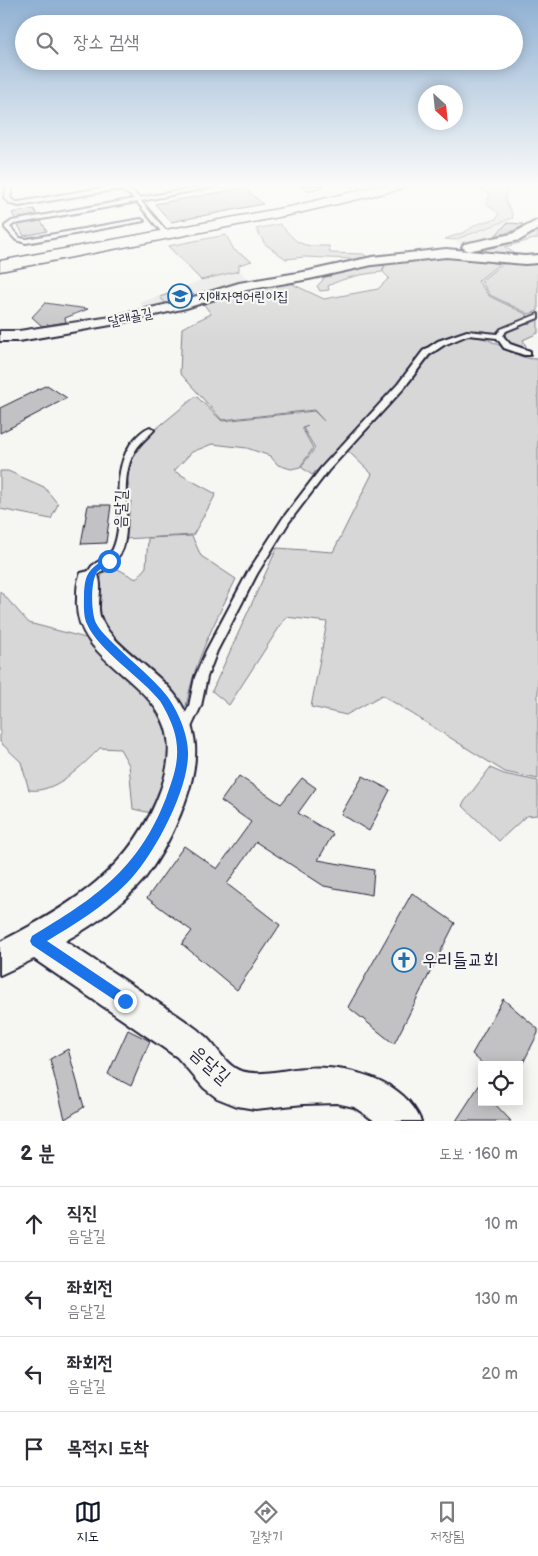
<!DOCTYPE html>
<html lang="ko">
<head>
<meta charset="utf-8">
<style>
	:root { --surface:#fff; --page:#f2f2f3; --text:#2b2b33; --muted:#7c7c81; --line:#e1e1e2; --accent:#111827 }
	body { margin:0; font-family:"Balsamiq Sans","Poor Story",sans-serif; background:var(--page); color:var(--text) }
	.controls { position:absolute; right:15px; bottom:15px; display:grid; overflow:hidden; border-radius:0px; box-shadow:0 2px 12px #0003 }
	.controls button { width:45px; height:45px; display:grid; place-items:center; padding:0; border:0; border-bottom:1px solid var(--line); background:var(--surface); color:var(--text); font:25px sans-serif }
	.compass { position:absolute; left:418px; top:85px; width:45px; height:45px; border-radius:50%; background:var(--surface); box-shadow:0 2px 12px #0003; rotate:153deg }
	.stop { position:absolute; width:15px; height:15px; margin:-11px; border:4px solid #1a73e8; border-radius:50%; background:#fff }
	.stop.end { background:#1a73e8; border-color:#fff; box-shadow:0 1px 5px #0008 }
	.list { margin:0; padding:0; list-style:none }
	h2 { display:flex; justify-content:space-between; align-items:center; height:65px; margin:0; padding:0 20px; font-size:21px }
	h2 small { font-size:16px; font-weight:400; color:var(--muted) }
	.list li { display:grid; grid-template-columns:32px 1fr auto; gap:15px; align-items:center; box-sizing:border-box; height:75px; padding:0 20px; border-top:1px solid var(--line) }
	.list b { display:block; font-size:19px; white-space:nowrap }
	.list p { margin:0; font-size:16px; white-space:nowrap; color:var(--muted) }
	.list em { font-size:16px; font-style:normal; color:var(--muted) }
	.icon { flex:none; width:28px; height:28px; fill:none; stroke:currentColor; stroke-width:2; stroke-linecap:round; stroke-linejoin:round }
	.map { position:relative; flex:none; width:538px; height:1121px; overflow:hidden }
	.search { position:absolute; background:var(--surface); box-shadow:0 2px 12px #0003; left:15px; right:15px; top:15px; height:55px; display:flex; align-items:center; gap:12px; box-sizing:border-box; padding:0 18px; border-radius:28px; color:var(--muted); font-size:19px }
	.sheet { height:365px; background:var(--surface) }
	nav { display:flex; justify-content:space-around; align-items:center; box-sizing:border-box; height:70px; border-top:1px solid var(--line); background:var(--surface); font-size:14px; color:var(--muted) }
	nav a { display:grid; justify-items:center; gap:2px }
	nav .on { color:var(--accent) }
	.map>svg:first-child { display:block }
	.built { fill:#e6e6e4 }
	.green { fill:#d7d7d7; stroke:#7c7c89 }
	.building { fill:#c2c2c4; stroke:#22223b }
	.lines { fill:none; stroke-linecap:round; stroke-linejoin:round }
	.lane-casing { stroke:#22223b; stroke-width:4 }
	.street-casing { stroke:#22223b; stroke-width:4 }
	.secondary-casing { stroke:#22223b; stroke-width:3 }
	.lane { fill:#f6f6f2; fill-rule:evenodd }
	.street { fill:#f6f6f2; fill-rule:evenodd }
	.secondary { fill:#f6f6f2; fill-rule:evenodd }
	.route { fill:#1a73e8 }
	.labels { text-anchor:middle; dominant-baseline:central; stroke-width:4.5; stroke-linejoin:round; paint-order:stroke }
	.far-poi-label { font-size:14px; fill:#22223b; stroke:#f6f6f2; text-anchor:start }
	.far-street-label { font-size:14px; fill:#22223b; stroke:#f6f6f2 }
	.street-label { font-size:16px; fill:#22223b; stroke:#f6f6f2 }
	.near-poi-label { font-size:19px; fill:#22223b; stroke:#f6f6f2; text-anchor:start }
	.near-street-label { font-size:19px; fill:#22223b; stroke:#f6f6f2 }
</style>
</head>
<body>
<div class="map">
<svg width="538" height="1121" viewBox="0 0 538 1121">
	<rect width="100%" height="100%" fill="#f6f6f2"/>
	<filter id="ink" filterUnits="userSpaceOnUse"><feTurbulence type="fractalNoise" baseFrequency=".02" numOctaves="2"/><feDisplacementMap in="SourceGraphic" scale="10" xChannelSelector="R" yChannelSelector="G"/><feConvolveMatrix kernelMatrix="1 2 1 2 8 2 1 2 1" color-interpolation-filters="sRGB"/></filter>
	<g filter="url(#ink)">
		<g class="built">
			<path d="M 503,222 L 520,223 L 528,227 L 518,233 L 466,246 L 459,245 L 455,240 Z"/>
			<path d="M 240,271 L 251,282 L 219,289 L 180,303 L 145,310 L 140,303 L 202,280 Z"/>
		</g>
		<g class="green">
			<path d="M 473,186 L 503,186 L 508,189 C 501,205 511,204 513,218 L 454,240 L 445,239 L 465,232 L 477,224 L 496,219 L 499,214 L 486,203 L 490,194 Z"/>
			<path d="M 280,224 C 300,246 299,246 329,246 L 330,253 L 363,254 L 368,257 L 352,259 L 304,257 L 286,259 L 265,244 L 256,229 Z"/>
			<path d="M 538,229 L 538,238 L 505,247 L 520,257 L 488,254 L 484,248 L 519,239 Z"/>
			<path d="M 226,235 L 234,250 L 252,261 L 239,265 L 239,271 L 201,280 L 168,246 Z"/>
			<path d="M 435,257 L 471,259 L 499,264 L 478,281 L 489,296 L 528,315 L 518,324 L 501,329 L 495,333 L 478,330 L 466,331 L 437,342 L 367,420 L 312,475 L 301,467 L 315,448 L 303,428 L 308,426 L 302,428 L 313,448 L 300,467 L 291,469 L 278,465 L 270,456 L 247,448 L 212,444 L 192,452 L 174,471 L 216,494 L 193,535 L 125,539 L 131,502 L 126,468 L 131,456 L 145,438 L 196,396 L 222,421 L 314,411 L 324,421 L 314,410 L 222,420 L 180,373 L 182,328 L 211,314 L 203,303 L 258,287 L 290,283 L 324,299 L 378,289 L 389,278 L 383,272 L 386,262 Z"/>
			<path d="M 385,262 L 382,272 C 363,274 345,277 328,286 L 329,290 L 320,291 L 317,286 L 323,280 L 322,276 Z"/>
			<path d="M 538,262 L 538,311 L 529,314 L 490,295 L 481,281 L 502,264 Z"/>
			<path d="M 187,287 L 195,296 L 167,305 L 160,297 Z"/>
			<path d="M 538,320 L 538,333 L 523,340 L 528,351 C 519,347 509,346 505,336 L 508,332 Z"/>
			<path d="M 469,335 C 477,337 486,338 493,342 C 507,349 521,360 538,359 L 538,779 L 505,772 L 382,695 L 346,715 L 311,707 L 327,622 L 286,617 L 229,705 L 212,691 L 277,548 L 333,552 L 372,474 L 348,451 C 366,431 385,411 403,391 C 427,364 431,345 469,335 Z"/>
			<path d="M 0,471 L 8,471 L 44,487 L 58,504 L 51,519 L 0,509 Z"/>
			<path d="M 192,536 L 201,556 L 236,579 C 215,622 195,659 186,706 L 177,712 C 165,697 100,631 97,618 C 95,608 98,582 103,573 L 116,568 L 136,579 L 146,567 L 148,538 Z"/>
			<path d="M 0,591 L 29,623 L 97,641 L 158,702 L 175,741 L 156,814 L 133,809 L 129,765 L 120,749 L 100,748 C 84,764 55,794 29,790 L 21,762 L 0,742 Z"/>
			<path d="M 490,768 L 504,774 L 538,781 L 538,815 L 526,816 L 499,841 L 462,805 Z"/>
		</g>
		<g class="building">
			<path d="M 244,188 L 263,204 L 171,222 L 155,204 Z"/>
			<path d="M 34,209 L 37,215 L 15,219 L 12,213 Z"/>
			<path d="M 41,221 L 47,231 L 24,236 L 18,225 Z"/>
			<path d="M 507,223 L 523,224 L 523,226 L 511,232 L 495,236 Z"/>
			<path d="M 45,303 L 88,309 L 65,318 L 66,322 L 42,326 L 32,317 Z"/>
			<path d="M 47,385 L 67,398 L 0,433 L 0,408 Z"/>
			<path d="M 88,505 L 111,505 L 106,543 L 81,544 Z"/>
			<path d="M 239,776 L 281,804 L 302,778 L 316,788 L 298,813 L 333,834 L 318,860 L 374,870 L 372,895 L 324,886 L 256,842 L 227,884 L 280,925 L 237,990 L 182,944 L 192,931 L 147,898 L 184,846 L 217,869 L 251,822 L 221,801 Z"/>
			<path d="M 363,776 L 390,790 L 369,831 L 341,814 Z"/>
			<path d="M 412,893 L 455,923 L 394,1044 L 348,1007 Z"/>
			<path d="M 503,999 L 538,1029 L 538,1033 L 522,1065 L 484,1065 L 472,1054 Z"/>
			<path d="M 128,1030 L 150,1041 L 131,1086 L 108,1074 Z"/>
			<path d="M 68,1049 L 84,1107 L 65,1119 L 50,1059 Z"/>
			<path d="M 482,1081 L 482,1102 L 493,1102 L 511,1121 L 456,1121 Z"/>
		</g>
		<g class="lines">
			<g class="lane-casing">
				<g id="lane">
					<path d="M 7,186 L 13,186 L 10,198 L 15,202 L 19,202 L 113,186 C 124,186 132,189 139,198 L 206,186 L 217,186 L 141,201 L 168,233 L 168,235 L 164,235 L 137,202 L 14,224 L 10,227 L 20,238 L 26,239 L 141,219 L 144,221 L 26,243 L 16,240 L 5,228 L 5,226 L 12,221 L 134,199 C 128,192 122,190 113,190 L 19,206 L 11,204 L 4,198 Z"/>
					<path d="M 302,186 L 322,186 L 309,190 Z"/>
					<path d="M 538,314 L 538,318 L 506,331 L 503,336 L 510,344 L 530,351 L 530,355 L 524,355 L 504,348 L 497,338 L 468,335 L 444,345 L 429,355 L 404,388 L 328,471 L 289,522 L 257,574 L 217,651 L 207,677 L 201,706 L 187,736 L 183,738 L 179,736 L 177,732 L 189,706 L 195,677 L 206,651 L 248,572 L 283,518 L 322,467 L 398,384 L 423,351 L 438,341 L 467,331 L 497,334 L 501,329 Z"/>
					<path d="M 150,427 L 154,430 C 147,438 139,443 134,453 C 118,481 132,518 123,548 C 118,563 100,568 93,582 L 85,582 L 84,579 C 86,575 89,570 92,566 C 99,560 109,557 113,549 C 127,516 108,481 130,445 C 135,438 142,430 150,427 Z"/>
				</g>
			</g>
			<g class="street-casing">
				<g id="street">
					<path d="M 538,220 L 538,229 L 520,240 L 468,251 L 462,247 L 464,244 L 512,234 Z"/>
					<path d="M 446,249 L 525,256 L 538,255 L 538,263 L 525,264 L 446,257 L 372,265 L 309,279 L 241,291 L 186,308 L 111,325 L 19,341 L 0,341 L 0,331 L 19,331 L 111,317 L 177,302 L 239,283 L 309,271 L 372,257 Z"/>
					<path d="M 89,571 L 97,573 C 105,588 94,606 102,621 C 115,648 159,671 178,699 C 187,713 194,729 195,745 C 198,786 169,846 145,878 C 123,904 94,925 65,941 C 97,962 129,983 160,1004 C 175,1014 192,1024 206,1037 C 217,1047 226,1066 241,1071 C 261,1077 285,1069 305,1068 C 346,1065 404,1079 421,1121 L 375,1121 L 354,1107 L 336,1103 L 304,1104 L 255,1109 L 237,1106 L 217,1098 L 204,1088 L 177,1057 L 34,959 L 0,975 L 0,942 C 71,906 133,868 161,789 C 169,767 173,741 162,719 C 141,675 73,655 77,599 C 77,590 77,581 81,573 Z"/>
				</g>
			</g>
			<g class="secondary-casing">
				<path id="secondary" d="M 377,186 L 403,186 L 401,189 L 294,214 L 0,271 L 0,261 L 294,206 Z"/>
			</g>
			<use href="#lane" class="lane"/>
			<use href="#street" class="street"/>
			<use href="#secondary" class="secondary"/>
		</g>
	</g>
	<linearGradient id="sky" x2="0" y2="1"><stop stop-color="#90b1d3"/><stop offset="0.54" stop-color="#fbfbf9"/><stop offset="1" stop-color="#fbfbf9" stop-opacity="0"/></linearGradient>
	<rect width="538" height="343" fill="url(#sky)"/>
	<path class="route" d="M 107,558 L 109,558 L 113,561 C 109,566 103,567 98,571 C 90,579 91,613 96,623 C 100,631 109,639 115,645 C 131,661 153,678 167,696 C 178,711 189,736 188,756 C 187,793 153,857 127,883 C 103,907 75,924 47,941 L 129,996 L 131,1001 L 129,1005 L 125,1007 L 32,945 L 30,941 L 32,936 C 95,898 138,870 166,798 C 173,778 180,761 176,739 C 174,727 167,712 160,701 C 142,678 98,650 87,624 C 83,616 84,603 84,594 C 85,573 89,569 107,558 Z"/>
	<defs>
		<g id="school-ring" transform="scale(1.25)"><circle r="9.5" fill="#f6f6f2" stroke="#1f6fb2" stroke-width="1.5"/><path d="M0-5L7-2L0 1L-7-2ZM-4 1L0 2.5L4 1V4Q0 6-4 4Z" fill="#1f6fb2"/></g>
		<g id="church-ring" transform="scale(1.25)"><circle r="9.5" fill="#f6f6f2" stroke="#1f6fb2" stroke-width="1.5"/><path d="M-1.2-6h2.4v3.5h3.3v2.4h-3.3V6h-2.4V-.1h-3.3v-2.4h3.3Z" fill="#1f6fb2"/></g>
	</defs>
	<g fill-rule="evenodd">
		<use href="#school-ring" x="180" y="296"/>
		<use href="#church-ring" x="404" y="960"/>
	</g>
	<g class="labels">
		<g class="far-poi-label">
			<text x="198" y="296">지애자연어린이집</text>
		</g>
		<g class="far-street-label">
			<text transform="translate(130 317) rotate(-12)">달래골길</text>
		</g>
		<g class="street-label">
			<text transform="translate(121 509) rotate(-88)">음달길</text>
		</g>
		<g class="near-poi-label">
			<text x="422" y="960">우리들교회</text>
		</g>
		<g class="near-street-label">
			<text transform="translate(210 1065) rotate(42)">음달길</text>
		</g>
	</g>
</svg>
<div class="controls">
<button><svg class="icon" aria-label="locate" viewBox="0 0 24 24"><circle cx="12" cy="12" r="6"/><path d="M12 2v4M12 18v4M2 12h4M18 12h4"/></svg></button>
</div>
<svg class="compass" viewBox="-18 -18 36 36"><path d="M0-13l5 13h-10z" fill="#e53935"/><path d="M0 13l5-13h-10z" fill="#7c7c81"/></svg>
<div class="stop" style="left:109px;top:561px"></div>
<div class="stop end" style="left:125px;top:1001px"></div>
<div class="search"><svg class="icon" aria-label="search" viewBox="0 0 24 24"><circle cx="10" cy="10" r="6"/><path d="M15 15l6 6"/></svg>장소 검색</div>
</div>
<section class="sheet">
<h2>2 분<small>도보 · 160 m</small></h2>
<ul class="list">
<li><svg class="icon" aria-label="ahead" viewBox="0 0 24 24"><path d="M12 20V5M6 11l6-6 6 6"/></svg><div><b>직진</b><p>음달길</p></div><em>10 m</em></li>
<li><svg class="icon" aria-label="left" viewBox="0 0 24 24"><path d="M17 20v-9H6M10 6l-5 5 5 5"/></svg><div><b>좌회전</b><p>음달길</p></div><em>130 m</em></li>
<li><svg class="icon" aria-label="left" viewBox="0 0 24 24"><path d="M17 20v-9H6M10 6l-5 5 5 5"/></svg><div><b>좌회전</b><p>음달길</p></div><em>20 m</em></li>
<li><svg class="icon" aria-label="arrive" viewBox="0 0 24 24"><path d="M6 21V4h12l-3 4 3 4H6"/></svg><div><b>목적지 도착</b></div></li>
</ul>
</section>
<nav>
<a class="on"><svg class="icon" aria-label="map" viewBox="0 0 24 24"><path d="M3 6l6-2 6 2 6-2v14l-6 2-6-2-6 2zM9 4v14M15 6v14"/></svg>지도</a>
<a><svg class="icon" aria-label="directions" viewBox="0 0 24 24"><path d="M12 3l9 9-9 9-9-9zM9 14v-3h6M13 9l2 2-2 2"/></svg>길찾기</a>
<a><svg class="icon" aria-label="saved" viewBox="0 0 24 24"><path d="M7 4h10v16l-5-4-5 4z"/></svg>저장됨</a>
</nav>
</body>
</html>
